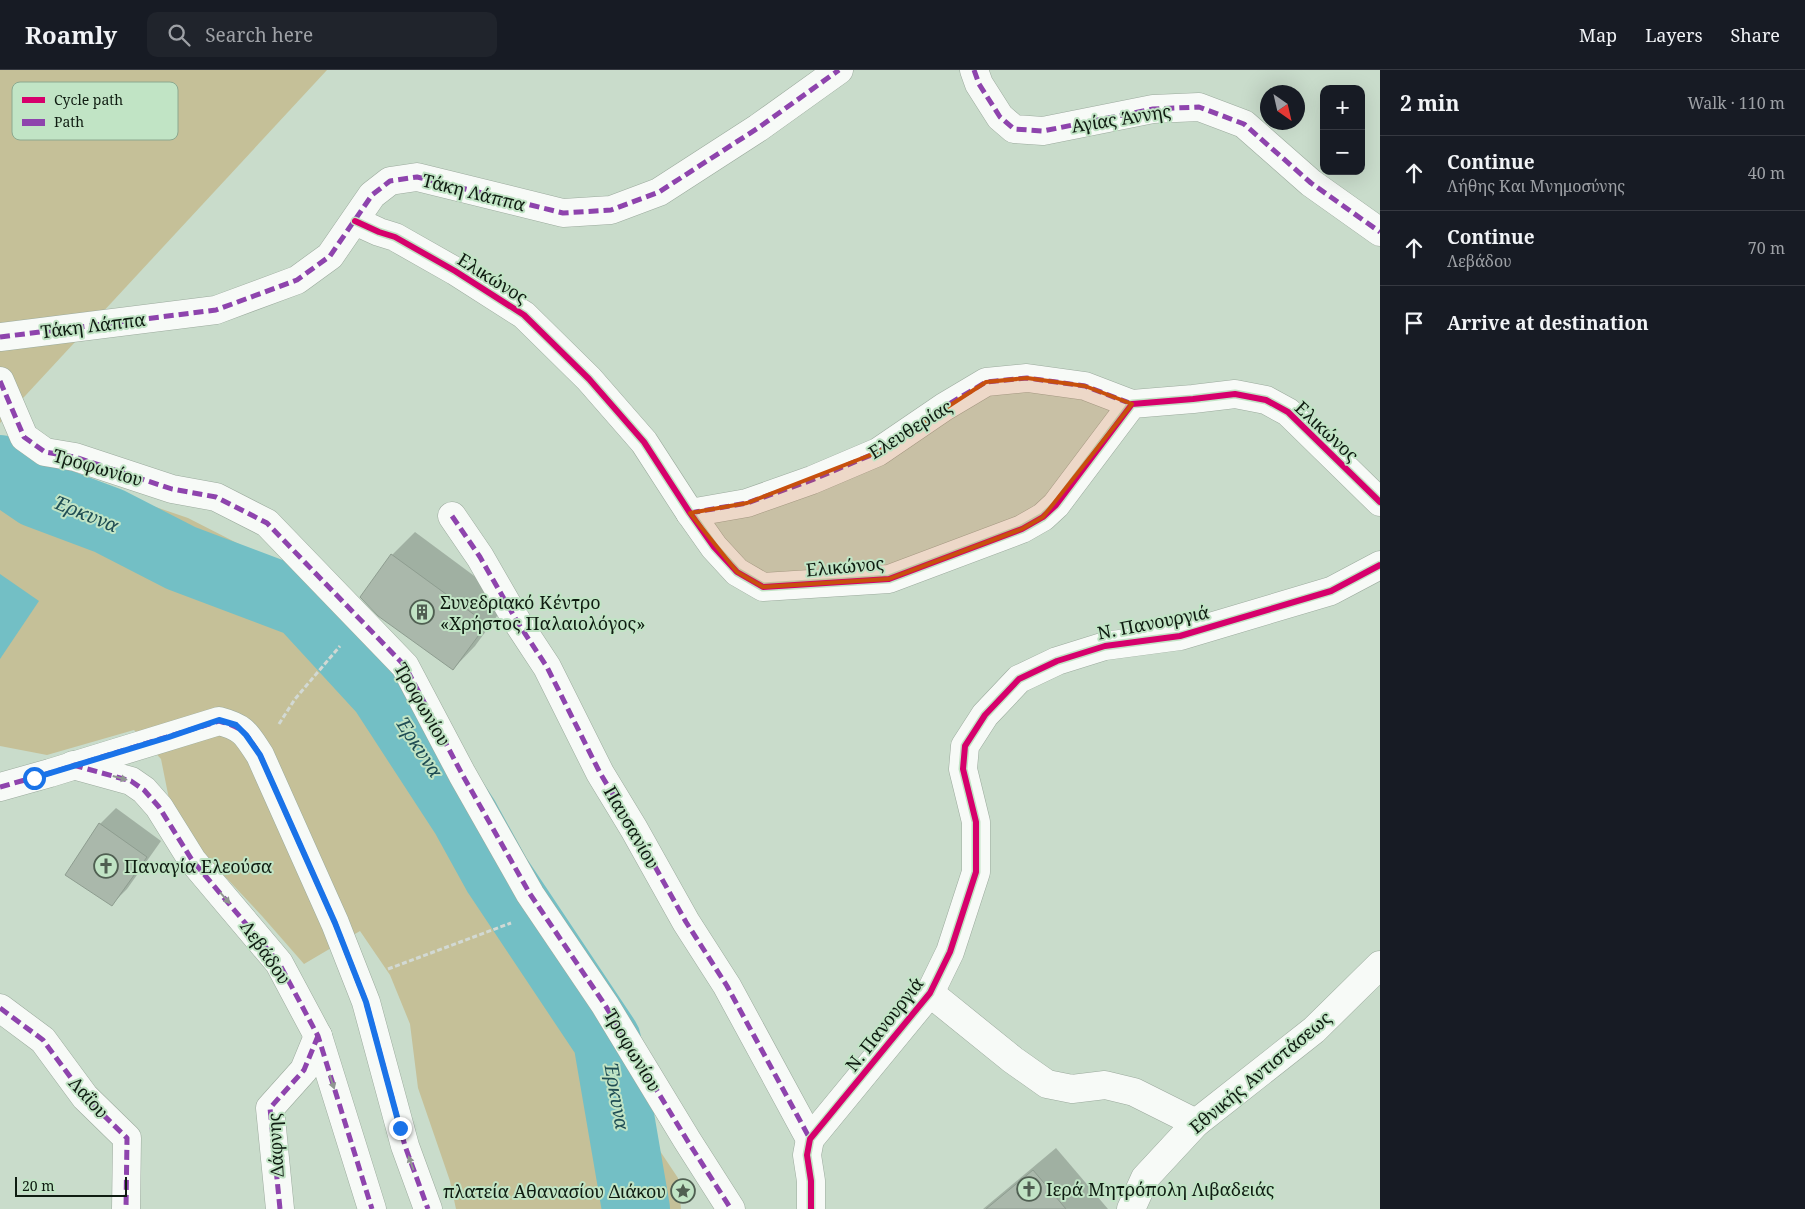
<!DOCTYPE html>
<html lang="en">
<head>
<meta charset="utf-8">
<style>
	:root { --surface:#171b24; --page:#20242c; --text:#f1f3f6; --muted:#9ea1a6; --line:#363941 }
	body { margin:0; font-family:"Noto Serif",serif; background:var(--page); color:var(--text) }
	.controls { position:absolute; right:15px; top:15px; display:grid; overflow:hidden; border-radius:10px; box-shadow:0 5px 20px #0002 }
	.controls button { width:45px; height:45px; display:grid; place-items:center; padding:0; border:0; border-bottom:1px solid var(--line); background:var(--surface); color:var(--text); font:25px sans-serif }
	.compass { position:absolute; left:1260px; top:15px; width:45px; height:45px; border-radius:50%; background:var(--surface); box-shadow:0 5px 20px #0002; rotate:146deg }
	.scale { position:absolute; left:15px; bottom:12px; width:112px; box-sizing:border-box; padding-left:5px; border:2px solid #0f1c11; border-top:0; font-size:14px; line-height:18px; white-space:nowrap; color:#0f1c11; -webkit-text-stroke:4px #c1e4c5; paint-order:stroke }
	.stop { position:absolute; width:15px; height:15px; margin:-11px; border:4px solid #1a73e8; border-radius:50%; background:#fff }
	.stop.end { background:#1a73e8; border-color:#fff; box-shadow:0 1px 5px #0008 }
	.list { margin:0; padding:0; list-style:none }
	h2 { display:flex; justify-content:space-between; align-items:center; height:65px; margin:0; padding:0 20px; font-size:21px }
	h2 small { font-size:16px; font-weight:400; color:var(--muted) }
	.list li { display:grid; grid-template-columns:32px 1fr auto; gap:15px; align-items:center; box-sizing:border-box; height:75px; padding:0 20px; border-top:1px solid var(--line) }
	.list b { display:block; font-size:19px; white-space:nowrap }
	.list p { margin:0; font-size:16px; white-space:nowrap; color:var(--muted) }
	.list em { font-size:16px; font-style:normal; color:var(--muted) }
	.icon { flex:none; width:28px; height:28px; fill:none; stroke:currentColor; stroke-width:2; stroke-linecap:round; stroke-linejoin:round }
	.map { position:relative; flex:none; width:1380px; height:1139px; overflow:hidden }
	header { display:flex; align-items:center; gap:30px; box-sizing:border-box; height:70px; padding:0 25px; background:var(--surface); border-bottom:1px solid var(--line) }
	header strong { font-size:24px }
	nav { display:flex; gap:28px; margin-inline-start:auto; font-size:18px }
	.search { width:350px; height:45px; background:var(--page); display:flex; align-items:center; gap:12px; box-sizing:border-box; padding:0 18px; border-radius:10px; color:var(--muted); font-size:19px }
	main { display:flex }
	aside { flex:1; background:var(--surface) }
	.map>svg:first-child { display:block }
	.green { fill:#c5c098 }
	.water { fill:#73bfc5 }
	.shadow { fill:#0003 }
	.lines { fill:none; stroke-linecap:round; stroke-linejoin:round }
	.river { stroke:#73bfc5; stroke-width:68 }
	.building { fill:#aab8ab; stroke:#8e9d90 }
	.street-casing { stroke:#9baa9d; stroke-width:29 }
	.secondary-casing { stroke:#9baa9d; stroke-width:29 }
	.path { stroke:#d2d9d4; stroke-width:3; stroke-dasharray:5 2.5; stroke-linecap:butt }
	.street { stroke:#f7faf7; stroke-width:28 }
	.secondary { stroke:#f7faf7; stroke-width:28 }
	.quiet { stroke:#8e44ad; stroke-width:5; stroke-dasharray:10 5; stroke-linecap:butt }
	.cycleway-casing { stroke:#c1e4c5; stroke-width:9 }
	.cycleway { stroke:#d6006c; stroke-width:6 }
	.oneway { fill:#8f9690 }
	.route { stroke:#1a73e8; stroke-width:6 }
	.marked { fill:#c7500d; fill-opacity:0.2; stroke:#c7500d; stroke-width:4; stroke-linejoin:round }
	.labels { text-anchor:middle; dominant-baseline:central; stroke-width:4; stroke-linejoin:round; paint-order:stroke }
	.street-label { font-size:18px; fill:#0f1c11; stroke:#c1e4c5 }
	.poi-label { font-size:18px; fill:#0f1c11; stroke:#c1e4c5; text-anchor:start }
	.water-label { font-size:19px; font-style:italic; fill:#204d54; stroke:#c1e4c5 }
	.key { fill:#c1e4c5; stroke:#8ca88f; stroke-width:1 }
	.key-label { font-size:14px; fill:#0f1c11 }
</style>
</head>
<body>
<header>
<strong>Roamly</strong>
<div class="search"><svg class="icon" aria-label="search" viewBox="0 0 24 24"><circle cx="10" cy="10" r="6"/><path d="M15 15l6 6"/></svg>Search here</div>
<nav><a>Map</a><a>Layers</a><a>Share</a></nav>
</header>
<main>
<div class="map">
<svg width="1380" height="1139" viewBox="0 0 1380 1139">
	<rect width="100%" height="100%" fill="#c9dccb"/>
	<g class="green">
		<path d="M 0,0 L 327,0 L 0,353 Z"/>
		<path d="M 0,366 L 27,393 L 188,448 L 268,489 L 326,540 L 382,600 L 417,649 L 504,836 L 543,915 L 594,990 L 642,1054 L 678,1108 L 681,1139 L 456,1139 L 450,1111 L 418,1018 L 410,954 L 390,905 L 360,861 L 304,894 L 262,846 L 204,784 L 169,729 L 161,689 L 134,660 L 47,685 L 0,676 Z"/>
	</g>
	<path class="water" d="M 0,504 L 39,531 L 0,589 Z"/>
	<g class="shadow">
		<path d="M 415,462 L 508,531 L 475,576 L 453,599 L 392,485 Z"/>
		<path d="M 116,738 L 161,771 L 127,819 L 111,835 L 67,804 L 100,754 Z"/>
		<path d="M 1056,1078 L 1108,1139 L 983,1139 Z"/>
	</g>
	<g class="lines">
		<path class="river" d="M 0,399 L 37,424 L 109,451 L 181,488 L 303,534 L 383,621 L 465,747 L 497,805 L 607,970 L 636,1139"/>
	</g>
	<g class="building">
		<path d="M 391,484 L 487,554 L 453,600 L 378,546 L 360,527 Z"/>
		<path d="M 99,753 L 147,787 L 112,836 L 65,805 Z"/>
		<path d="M 1033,1100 L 1066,1139 L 986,1139 Z"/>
	</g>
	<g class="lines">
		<g class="street-casing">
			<g id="street">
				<path d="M 974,0 L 979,14 L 1000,47 L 1014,59 L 1043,61 L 1153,39 L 1199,37 L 1244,54 L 1311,113 L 1380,162"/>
				<path d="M 355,151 L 379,162 L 395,167 L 455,201 L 524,245 L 589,309 L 644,372 L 690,443 L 714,477 L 737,502 L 763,517 L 889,509 L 1022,459 L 1043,447 L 1056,435 L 1132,334 L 1193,329 L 1235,324 L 1266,330 L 1288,342 L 1380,432"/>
				<path d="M 0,267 L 216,240 L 297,210 L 330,186 L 372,125 L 390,111 L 417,107 L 563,143 L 611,140 L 659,122 L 758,58 L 839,0"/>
				<path d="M 0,311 L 24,367 L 45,382 L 75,387 L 172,419 L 216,427 L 267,453 L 405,596 L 462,704 L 530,824 L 605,935 L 687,1070 L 731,1139"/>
				<path d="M 690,443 L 747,433 L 812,410 L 878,382 L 944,337 L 986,312 L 1027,308 L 1085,316 L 1132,334"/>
				<path d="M 452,446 L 480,487 L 518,553 L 547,597 L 600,703 L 634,759 L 686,852 L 727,916 L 810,1069"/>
				<path d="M 73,695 L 131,711 L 144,720 L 159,737 L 192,790 L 279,893 L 318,966 L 372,1139"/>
				<path d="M 0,717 L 50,703 L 219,651 C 245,658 246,664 260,685 L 335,853 L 366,932 L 405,1076 L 428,1139"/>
				<path d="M 930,923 L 1013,990 L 1047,1014 L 1072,1019 L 1105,1015 L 1134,1022 L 1196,1053"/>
				<path d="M 0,938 L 43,970 L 85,1027 L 127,1068 L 126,1139"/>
				<path d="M 280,1139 L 270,1038 L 304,1000 L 318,966"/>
				<path d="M 811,1139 L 811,1111 L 807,1085 L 810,1069 L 930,923 L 950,882 L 976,802 L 976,752 L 963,699 L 965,676 L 985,645 L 1019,609 L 1057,591 L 1105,576 L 1180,566 L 1331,521 L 1380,495"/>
			</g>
		</g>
		<g class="secondary-casing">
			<path id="secondary" d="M 1131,1139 L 1145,1108 L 1196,1053 L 1314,960 L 1380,895"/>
		</g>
		<g class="path">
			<path d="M 279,654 L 295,629 L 340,576"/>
			<path d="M 388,899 L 511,853"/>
		</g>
		<use href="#street" class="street"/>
		<use href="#secondary" class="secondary"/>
		<g class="quiet">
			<path d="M 974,0 L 979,14 L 1000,47 L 1014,59 L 1043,61 L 1153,39 L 1199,37 L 1244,54 L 1311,113 L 1380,162"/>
			<path d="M 0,267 L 216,240 L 297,210 L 330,186 L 372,125 L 390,111 L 417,107 L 563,143 L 611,140 L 659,122 L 758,58 L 839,0"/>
			<path d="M 0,311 L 24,367 L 45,382 L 75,387 L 172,419 L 216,427 L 267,453 L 405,596 L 462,704 L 530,824 L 605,935 L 687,1070 L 731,1139"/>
			<path d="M 690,443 L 747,433 L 812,410 L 878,382 L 944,337 L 986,312 L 1027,308 L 1085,316 L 1132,334"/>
			<path d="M 452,446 L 480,487 L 518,553 L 547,597 L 600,703 L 634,759 L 686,852 L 727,916 L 810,1069"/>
			<path d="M 73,695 L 131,711 L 144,720 L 159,737 L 192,790 L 279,893 L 318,966 L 372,1139"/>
			<path d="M 0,717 L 50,703 L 219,651 C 245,658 246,664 260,685 L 335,853 L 366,932 L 405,1076 L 428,1139"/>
			<path d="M 0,938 L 43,970 L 85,1027 L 127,1068 L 126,1139"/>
			<path d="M 280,1139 L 270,1038 L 304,1000 L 318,966"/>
		</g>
		<g class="cycleway-casing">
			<g id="cycleway">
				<path d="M 355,151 L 379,162 L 395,167 L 455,201 L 524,245 L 589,309 L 644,372 L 690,443 L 714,477 L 737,502 L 763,517 L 889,509 L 1022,459 L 1043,447 L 1056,435 L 1132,334 L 1193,329 L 1235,324 L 1266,330 L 1288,342 L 1380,432"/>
				<path d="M 811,1139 L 811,1111 L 807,1085 L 810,1069 L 930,923 L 950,882 L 976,802 L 976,752 L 963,699 L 965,676 L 985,645 L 1019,609 L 1057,591 L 1105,576 L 1180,566 L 1331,521 L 1380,495"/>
			</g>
		</g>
		<use href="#cycleway" class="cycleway"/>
	</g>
	<defs><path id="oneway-solid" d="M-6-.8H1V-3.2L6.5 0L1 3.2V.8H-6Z" transform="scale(1.25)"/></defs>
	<g class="oneway">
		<use href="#oneway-solid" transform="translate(120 708) rotate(15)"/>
		<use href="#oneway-solid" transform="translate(225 828) rotate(49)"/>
		<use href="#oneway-solid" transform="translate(332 1012) rotate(71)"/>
		<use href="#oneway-solid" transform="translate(411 1093) rotate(-110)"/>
	</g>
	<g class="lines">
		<path class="route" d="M 34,708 L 169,667 L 219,650 L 236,655 L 246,665 L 260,685 L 335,853 L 366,932 L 400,1058"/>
	</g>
	<path class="marked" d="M 1027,308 L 1085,316 L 1132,334 L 1043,447 L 1022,459 L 889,509 L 763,517 L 737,502 L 690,443 L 747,433 L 878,382 L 986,312 Z"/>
	<defs>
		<g id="building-ring" transform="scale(1.25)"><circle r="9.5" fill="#c1e4c5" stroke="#505f52" stroke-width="1.5"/><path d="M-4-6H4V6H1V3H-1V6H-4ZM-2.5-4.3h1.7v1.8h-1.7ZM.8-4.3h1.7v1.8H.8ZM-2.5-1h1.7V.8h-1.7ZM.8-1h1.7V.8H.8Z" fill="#505f52"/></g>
		<g id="church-ring" transform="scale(1.25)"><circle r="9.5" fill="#c1e4c5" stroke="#505f52" stroke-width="1.5"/><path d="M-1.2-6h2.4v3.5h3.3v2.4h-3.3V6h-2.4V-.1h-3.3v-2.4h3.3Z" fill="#505f52"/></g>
		<g id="sight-ring" transform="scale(1.25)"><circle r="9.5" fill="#c1e4c5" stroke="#505f52" stroke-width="1.5"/><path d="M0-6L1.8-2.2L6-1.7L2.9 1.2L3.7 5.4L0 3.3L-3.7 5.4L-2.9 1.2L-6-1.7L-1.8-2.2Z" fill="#505f52"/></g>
	</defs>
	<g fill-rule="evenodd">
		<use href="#building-ring" x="422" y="542"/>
		<use href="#church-ring" x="106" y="796"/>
		<use href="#church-ring" x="1029" y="1119"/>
		<use href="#sight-ring" x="683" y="1121"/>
	</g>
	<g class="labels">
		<g class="street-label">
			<text transform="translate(1121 48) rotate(-9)">Αγίας Άννης</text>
			<text transform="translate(474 122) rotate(14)">Τάκη Λάππα</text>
			<text transform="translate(493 208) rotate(32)">Ελικώνος</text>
			<text transform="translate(93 255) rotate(-7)">Τάκη Λάππα</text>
			<text transform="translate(910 359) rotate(-32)">Ελευθερίας</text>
			<text transform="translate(1327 361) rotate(43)">Ελικώνος</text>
			<text transform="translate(98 397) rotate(16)">Τροφωνίου</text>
			<text transform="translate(845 496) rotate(-5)">Ελικώνος</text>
			<text transform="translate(1153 552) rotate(-11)">Ν. Πανουργιά</text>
			<text transform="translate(423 634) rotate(60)">Τροφωνίου</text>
			<text transform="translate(632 757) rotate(60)">Παυσανίου</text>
			<text transform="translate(266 882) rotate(55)">Λεβάδου</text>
			<text transform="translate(884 954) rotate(-52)">Ν. Πανουργιά</text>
			<text transform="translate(633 980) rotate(59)">Τροφωνίου</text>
			<text transform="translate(1260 1002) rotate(-40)">Εθνικής Αντιστάσεως</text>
			<text transform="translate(89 1027) rotate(48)">Λαΐου</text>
			<text transform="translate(275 1075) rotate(-93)">Δάφνης</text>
		</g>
		<g class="poi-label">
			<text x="440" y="532">Συνεδριακό Κέντρο<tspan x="440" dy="21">«Χρήστος Παλαιολόγος»</tspan></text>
			<text x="124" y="796">Παναγία Ελεούσα</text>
			<text x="1046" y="1119">Ιερά Μητρόπολη Λιβαδειάς</text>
			<text x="666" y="1121" text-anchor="end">πλατεία Αθανασίου Διάκου</text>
		</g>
		<g class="water-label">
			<text transform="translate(87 444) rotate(22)">Έρκυνα</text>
			<text transform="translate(420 678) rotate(57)">Έρκυνα</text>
			<text transform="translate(617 1027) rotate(80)">Έρκυνα</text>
		</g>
	</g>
	<rect x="12" y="12" width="166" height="58" rx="8" class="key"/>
	<rect x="22" y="27" width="23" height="6" fill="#d6006c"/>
	<rect x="22" y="49" width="23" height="7" fill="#8e44ad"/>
	<g class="key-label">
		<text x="54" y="35">Cycle path</text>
		<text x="54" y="57">Path</text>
	</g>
</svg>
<div class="controls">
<button>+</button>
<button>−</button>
</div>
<svg class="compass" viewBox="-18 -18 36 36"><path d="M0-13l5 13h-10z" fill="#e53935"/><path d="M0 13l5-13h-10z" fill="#9ea1a6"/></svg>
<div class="scale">20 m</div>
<div class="stop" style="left:34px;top:708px"></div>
<div class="stop end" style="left:400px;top:1058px"></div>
</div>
<aside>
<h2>2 min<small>Walk · 110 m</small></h2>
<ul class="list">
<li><svg class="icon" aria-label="ahead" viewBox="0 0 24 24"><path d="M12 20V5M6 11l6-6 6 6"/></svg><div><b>Continue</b><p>Λήθης Και Μνημοσύνης</p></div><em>40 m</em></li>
<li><svg class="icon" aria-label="ahead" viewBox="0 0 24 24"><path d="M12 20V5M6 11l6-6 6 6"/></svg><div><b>Continue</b><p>Λεβάδου</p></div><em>70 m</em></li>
<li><svg class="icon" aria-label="arrive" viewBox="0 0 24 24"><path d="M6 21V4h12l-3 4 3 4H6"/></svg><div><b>Arrive at destination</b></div></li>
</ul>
</aside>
</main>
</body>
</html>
